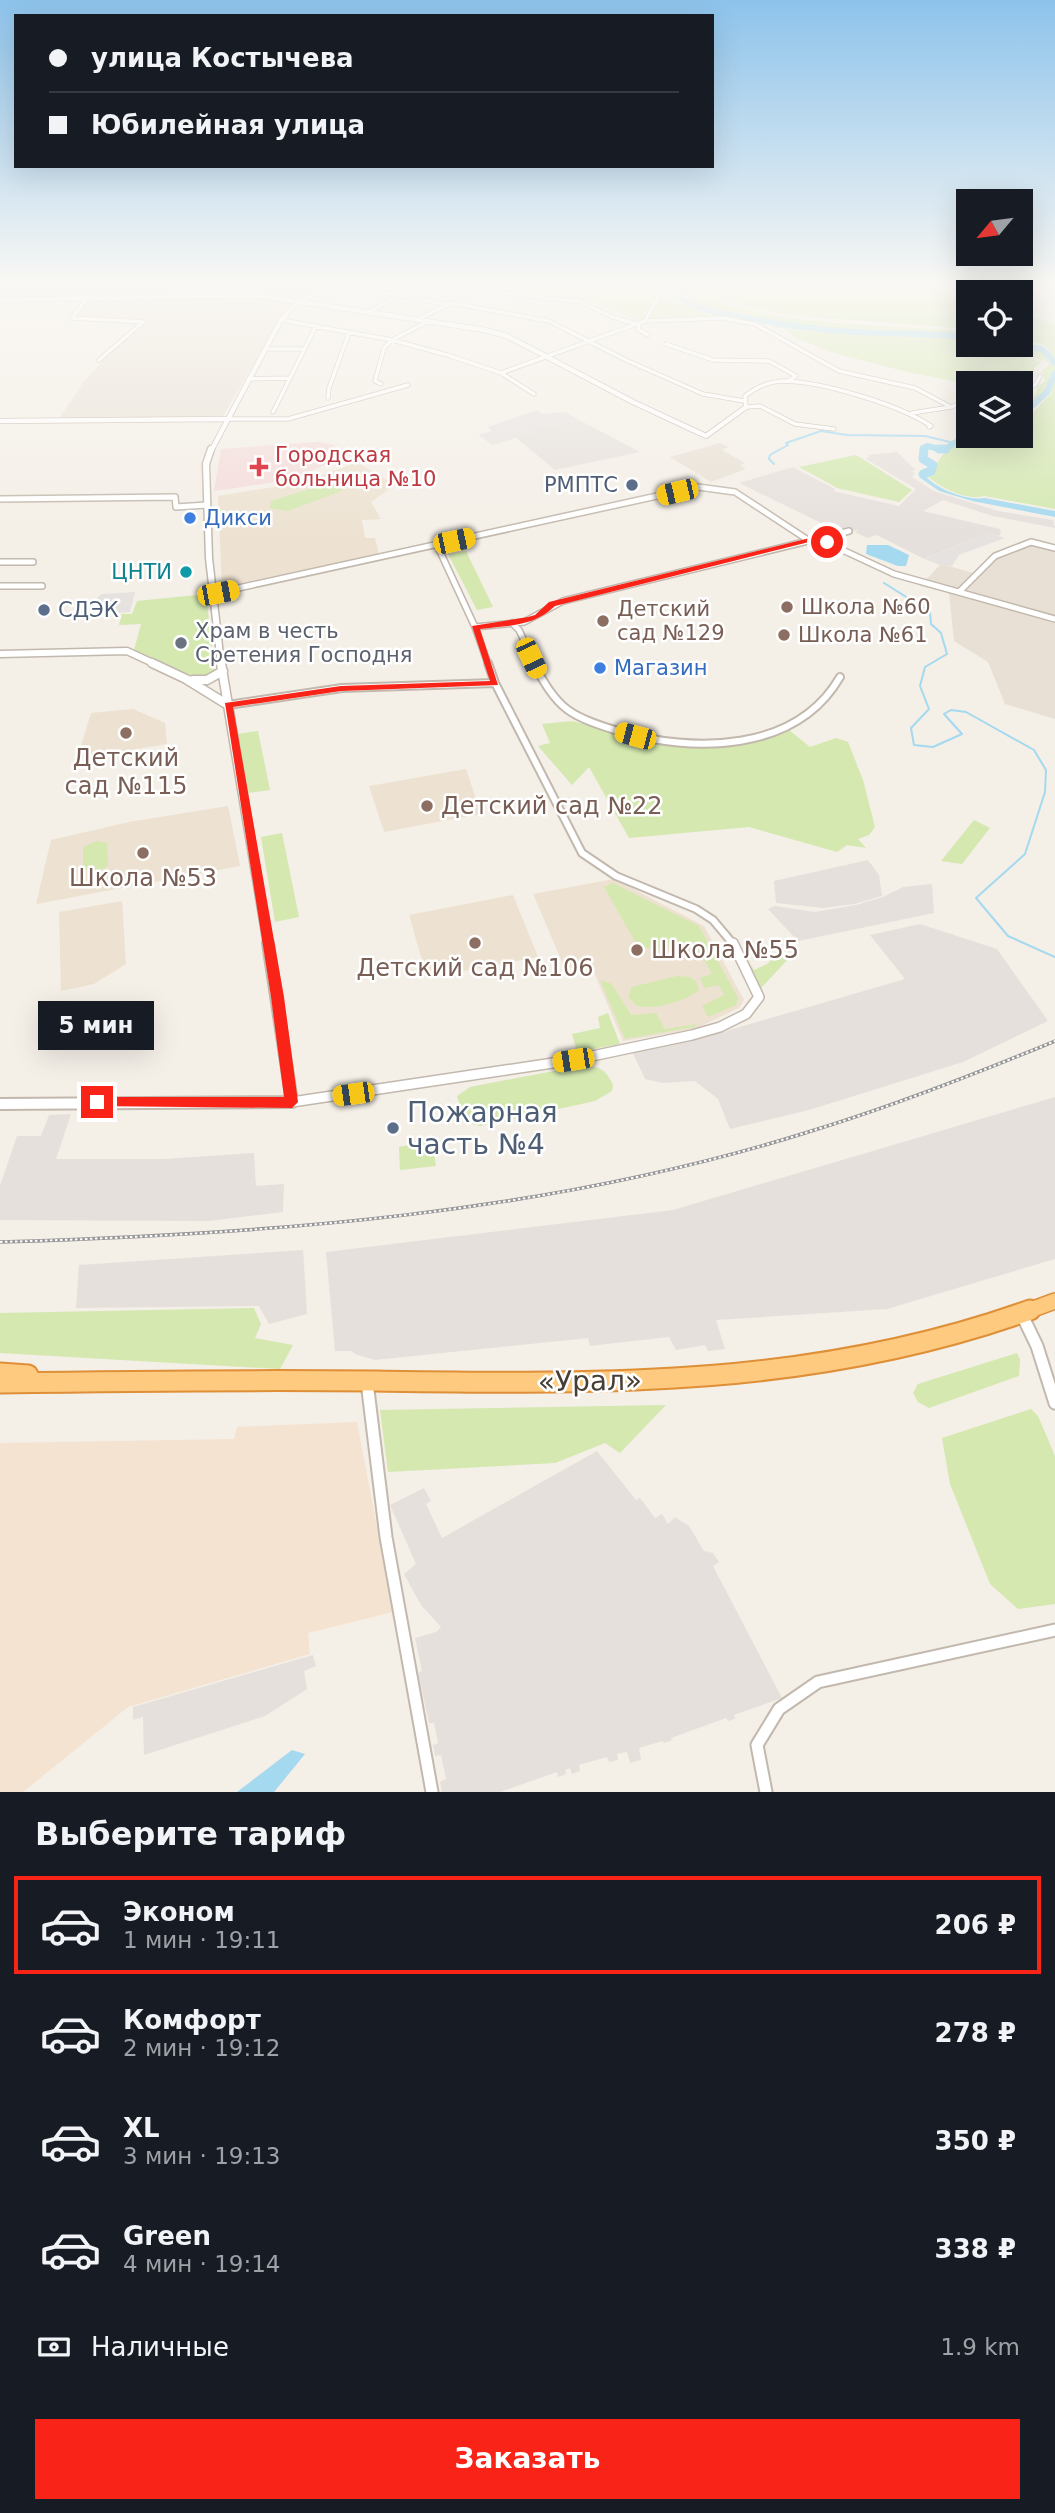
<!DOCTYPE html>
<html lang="ru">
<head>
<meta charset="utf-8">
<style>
  :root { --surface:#171b24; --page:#242831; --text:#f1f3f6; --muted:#9ea1a6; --line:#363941; --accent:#fa2318 }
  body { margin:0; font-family:"DejaVu Sans",sans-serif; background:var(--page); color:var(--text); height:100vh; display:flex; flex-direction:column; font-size:26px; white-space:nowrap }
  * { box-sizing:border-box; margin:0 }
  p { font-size:23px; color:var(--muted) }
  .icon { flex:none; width:38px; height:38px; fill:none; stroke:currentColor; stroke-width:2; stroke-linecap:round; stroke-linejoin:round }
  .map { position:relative; height:1792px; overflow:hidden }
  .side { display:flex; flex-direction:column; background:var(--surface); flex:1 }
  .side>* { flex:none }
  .top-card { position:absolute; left:14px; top:14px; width:700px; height:154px; border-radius:0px; box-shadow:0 7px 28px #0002; display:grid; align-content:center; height:154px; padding:0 35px; background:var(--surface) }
  .needle { width:46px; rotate:241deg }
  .tools { position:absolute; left:956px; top:189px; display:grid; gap:14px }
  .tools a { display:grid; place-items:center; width:77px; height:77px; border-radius:0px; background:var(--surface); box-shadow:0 7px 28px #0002; font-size:35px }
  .end { position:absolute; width:32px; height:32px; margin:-16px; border:9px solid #fa2318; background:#fff; box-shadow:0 0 0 4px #fff }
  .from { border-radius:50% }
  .bubble { position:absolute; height:49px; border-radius:0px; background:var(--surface); box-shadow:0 7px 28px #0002; font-size:23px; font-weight:800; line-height:49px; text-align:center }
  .car { position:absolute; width:21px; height:42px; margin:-21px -10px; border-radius:9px; box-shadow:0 0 5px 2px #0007; background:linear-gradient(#f5c518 24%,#345 0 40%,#f5c518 0 76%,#345 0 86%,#f5c518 0) }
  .top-card b { display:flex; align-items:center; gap:24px; height:66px; font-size:26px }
  .top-card b+b { border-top:2px solid var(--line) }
  .top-card i { width:18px; height:18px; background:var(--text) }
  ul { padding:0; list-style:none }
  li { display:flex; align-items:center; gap:21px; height:98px; margin:0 14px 10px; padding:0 21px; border:4px solid transparent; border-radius:0px }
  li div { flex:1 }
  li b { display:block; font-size:26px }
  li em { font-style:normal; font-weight:800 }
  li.selected { border-color:var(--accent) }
  li>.icon { width:63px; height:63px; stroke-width:1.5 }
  h2 { padding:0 35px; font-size:32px; line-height:84px }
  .pay { display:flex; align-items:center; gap:18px; height:77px; padding:0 35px; font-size:26px }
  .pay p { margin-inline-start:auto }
  .button { display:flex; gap:14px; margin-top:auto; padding:14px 35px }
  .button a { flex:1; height:80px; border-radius:0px; background:var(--accent); color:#fff; font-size:28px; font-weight:800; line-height:80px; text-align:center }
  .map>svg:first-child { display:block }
  .residential { fill:#e8e0d5 }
  .commercial { fill:#f5e3d2 }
  .industrial { fill:#e6e0dc }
  .education { fill:#ede2d1 }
  .medical { fill:#f4dcdb }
  .green { fill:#d4e8b0 }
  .parking { fill:#e5e2df }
  .water { fill:#a4d9f0 }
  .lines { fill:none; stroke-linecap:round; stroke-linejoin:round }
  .stream { stroke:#a4d9f0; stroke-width:2 }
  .river-far1 { stroke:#a4d9f0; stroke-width:6 }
  .river { stroke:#a4d9f0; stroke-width:9 }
  .minor-far4-casing { stroke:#c2b8ad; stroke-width:5 }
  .minor-far3-casing { stroke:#c2b8ad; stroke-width:8 }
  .minor-far2-casing { stroke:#c2b8ad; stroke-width:10 }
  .minor-far1-casing { stroke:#c2b8ad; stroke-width:12 }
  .minor-casing { stroke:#c2b8ad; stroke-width:15 }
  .tertiary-far3-casing { stroke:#c2b8ad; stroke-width:6 }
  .tertiary-far2-casing { stroke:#c2b8ad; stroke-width:9 }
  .tertiary-far1-casing { stroke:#c2b8ad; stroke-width:11 }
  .tertiary-casing { stroke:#c2b8ad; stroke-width:14 }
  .trunk-far1-casing { stroke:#de8f37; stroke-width:18 }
  .trunk-casing { stroke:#de8f37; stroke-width:23 }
  .minor-far4 { stroke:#fff; stroke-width:3.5 }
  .minor-far3 { stroke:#fff; stroke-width:5 }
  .minor-far2 { stroke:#fff; stroke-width:6 }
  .minor-far1 { stroke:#fff; stroke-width:9 }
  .minor { stroke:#fff; stroke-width:11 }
  .tertiary-far3 { stroke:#fff; stroke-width:4.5 }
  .tertiary-far2 { stroke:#fff; stroke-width:6 }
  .tertiary-far1 { stroke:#fff; stroke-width:8 }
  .tertiary { stroke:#fff; stroke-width:10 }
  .trunk-far1 { stroke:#feca7f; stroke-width:15 }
  .trunk { stroke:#feca7f; stroke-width:19 }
  .rail-casing { stroke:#969696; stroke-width:3.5 }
  .rail { stroke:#fff; stroke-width:2; stroke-dasharray:2.5; stroke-linecap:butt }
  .route { fill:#fa2318 }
  .health-dot { fill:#e0444e; stroke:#fff; stroke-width:2.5 }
  .service-dot { fill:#5c6f8a; stroke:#fff; stroke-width:2.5 }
  .shop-dot { fill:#3f7fe0; stroke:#fff; stroke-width:2.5 }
  .culture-dot { fill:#0f9aa8; stroke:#fff; stroke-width:2.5 }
  .education-dot { fill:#8d6e63; stroke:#fff; stroke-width:2.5 }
  .worship-dot { fill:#6b7280; stroke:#fff; stroke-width:2.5 }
  .labels { text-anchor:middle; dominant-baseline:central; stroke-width:5; stroke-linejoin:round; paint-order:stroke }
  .far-health-label { font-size:21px; fill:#be3a42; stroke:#fff; text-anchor:start }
  .far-service-label { font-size:21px; fill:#4e5e75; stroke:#fff; text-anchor:end }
  .far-shop-label { font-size:21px; fill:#366cbe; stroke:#fff; text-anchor:start }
  .far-culture-label { font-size:21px; fill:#0d838f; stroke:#fff; text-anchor:end }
  .far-education-label { font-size:21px; fill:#785e54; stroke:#fff; text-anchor:start }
  .far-worship-label { font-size:21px; fill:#5b616d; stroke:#fff; text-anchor:start }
  .education-label { font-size:24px; fill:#785e54; stroke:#fff }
  .near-service-label { font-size:28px; fill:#4e5e75; stroke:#fff; text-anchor:start }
  .near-street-label { font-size:28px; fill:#473f36; stroke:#fff }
</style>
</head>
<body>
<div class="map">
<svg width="1055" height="1792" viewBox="0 0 1055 1792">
  <rect width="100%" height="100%" fill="#f4efe7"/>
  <path class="residential" d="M0,287H341L300,300L268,295L0,299Z
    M246,295L294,303L282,315L223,416L58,420L82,384L107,356L146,322L142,319L76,317L88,298Z
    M720,443L728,447L722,450L745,463L740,465L746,469L711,482L670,457Z
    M1031,543L1055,550V719L1005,704L988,662L954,641L949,593L920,586L941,564L981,575L995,559Z"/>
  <path class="commercial" d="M357,1422L393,1612L308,1633L310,1654L128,1707L23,1792H0V1443L234,1439L237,1427Z"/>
  <path class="industrial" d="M579,420L640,452L555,470L515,437L530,434V430Z
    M897,452L916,470H912L915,474L912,477L934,491L998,511L1053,520L1055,528L993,516L943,500L923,511L1000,529L1001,533L999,536L987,533L924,559L877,535L867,538L855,532L860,529L844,534L739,483L793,467L835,489L833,491L899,506L916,489L866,459L870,455Z
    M868,860L879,875L882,896L854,904L823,908L776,903L774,881Z
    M932,884L934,913L798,941L768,909L775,906L815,912L856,905L883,897L903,887Z
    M920,924L997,949L1048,1021L963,1062L809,1110L730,1129L718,1099L695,1081L663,1083L645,1079L632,1051L695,1040L905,979L870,935Z
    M1055,1097V1259L887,1309L716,1320L725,1349L708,1351L705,1345L676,1350L669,1337L590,1346L588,1338L375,1360L355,1354L352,1351H335L326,1252L673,1210Z
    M71,1114L56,1159H164L254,1153L256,1186L284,1184L283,1212L209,1221L0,1220V1186L17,1136H41L49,1115Z
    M303,1250L307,1314L269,1324L259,1306L76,1308L79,1265Z
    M597,1451L636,1500L640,1498L655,1518L662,1514L668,1524L675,1517L689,1526L704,1551L713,1553L719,1562L713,1566L782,1698L734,1715L735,1719L728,1721L726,1718L671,1738L672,1740L664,1743L663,1741L639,1748L641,1760L630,1763L627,1752L617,1754L618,1760L609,1762L607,1757L579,1765L580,1771L572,1774L570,1768L565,1770L566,1774L558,1777L557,1772L500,1792H442L440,1782L446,1779L441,1755L435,1756L433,1745L438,1743L434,1723H429L418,1673L422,1671L415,1638L436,1632L441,1627L421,1605L404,1574L416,1564L390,1505L424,1488L431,1501L426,1504L442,1538Z
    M313,1655L316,1666L304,1671L307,1689L265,1716L144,1755L143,1717L133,1720V1707Z"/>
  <path class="education" d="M357,462L395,485L371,502L381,519L362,520L365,538H375L379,554L222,587L218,496L304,482Z
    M133,709L165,723L167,744L77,759L91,713Z
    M466,769L481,814L384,832L369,786Z
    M228,806L240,866L36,904L51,840L129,822Z
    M614,879L704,926L744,1000L739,1008L695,1029L623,1041L591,965L565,969L533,894Z
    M513,895L538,957L427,978L409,915Z
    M122,901L126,964L94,984L61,991L59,912Z"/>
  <path class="medical" d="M318,442L331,444L340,449L345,456L291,480L214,491L221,449Z"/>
  <path class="green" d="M500,287H640L714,317L637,320L583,299L493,289Z
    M691,287H989L994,292H968V329L786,315L719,298L711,293C745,327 915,325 968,332V340L958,339L968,341V345C995,345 1016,354 1042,362L1034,368L1033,379L1020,388V383L968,384L907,372L838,354L797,339L786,330L897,335L778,328L774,327L775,325C744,318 708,319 681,299L679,292Z
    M1020,312L1055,324V509L984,496C965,501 940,487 927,476L934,472C944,434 989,436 1020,436V419L1035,410L1053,391L1038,398L1020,415V396L1031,398L1036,395L1037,387L1045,381L1042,371L1048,366L1049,362L995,345H1020V341L1051,351L1044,345L1020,339Z
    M856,455L912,490L899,502L837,488L799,467Z
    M325,484L338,485L342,491L288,511L270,508L271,501Z
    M466,551L493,607L477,610L448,554Z
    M206,594L215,675L197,678L134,650L141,624L119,625L122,614H132L137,601Z
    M572,721C600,728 628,738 656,743C701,751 746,744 789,730L810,747L836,738L848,742L863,780L875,827L869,835L858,839L866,848L847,845L837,852L749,827L629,838L589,767L572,785L538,746L550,743L542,724Z
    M258,731L270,790L248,793L237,734Z
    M974,820L990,828L962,864L941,861Z
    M282,833L299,917L275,922L261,837Z
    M97,841L107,843L108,866C99,871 91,873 83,868V847Z
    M613,883L699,926L738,998L736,1005L708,1017L702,1006L724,995L719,985L704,988L700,978L712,974L694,942L656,950L637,945L604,887Z
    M729,930L754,970L767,964L781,951L790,957L762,987L756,988Z
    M677,976L689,977L696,981L699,990C688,1000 651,1012 636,1005C635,1004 629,997 628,997L632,987Z
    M600,980L612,984L631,1015L656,1013L665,1029L697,1024L694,1027L625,1039Z
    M608,1013L620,1044L577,1052L572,1034L600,1028L598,1017Z
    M580,1066C599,1066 605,1068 613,1085L612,1091L595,1101L480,1126L465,1122L457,1096L470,1087Z
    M432,1140L436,1166L400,1170L399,1147Z
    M254,1308L261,1324L255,1338L293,1345L280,1369L0,1353V1313Z
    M1017,1353L1020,1359L1019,1376L929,1408L918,1402L913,1393L918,1384Z
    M666,1405L620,1453L605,1443L555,1463L388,1472L380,1410Z
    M1031,1409L1038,1416L1055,1456V1604L1018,1609L990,1584L950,1484L942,1438Z"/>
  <path class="parking" d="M537,410L543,414L565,412L579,420L531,430V433L493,445L478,435L492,431L488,427Z
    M987,533L1005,538L959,555L952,566L940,565L925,559Z
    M135,592L130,612L113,613L114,610H109L111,604L89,605L102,594Z"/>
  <path class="water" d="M924,474C934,488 966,501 985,498L1055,511V517L972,501L939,491L919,477Z
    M867,545H888L909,555L906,566H898L866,554Z
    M292,1750L305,1754L274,1792H237Z"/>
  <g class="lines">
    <path class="stream" d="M774,464L769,459L770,455L788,445L786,443L821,431L847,435L925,436L954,443
      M884,583L930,612L931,624L941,633L947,654L925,667L920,686L929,709L911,728L914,745L933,747L962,734L944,714L951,710L966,712L1034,750L1046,770L1045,792L1025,854L976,898L1008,936L1055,957"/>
    <path class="river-far1" d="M691,287L679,292L681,299C701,311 725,314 748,318C783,325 819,330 855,332C893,334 930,333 968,337
      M1016,345L1042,349L1055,363
      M1020,417L1047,392L1055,373
      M923,451L927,446L944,450L968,434"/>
    <path class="river" d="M939,449H946
      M923,474L931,471L933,465L923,459L924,449"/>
    <defs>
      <path id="minor-far4" d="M487,291L581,302L613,317L639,325L638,329L648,335
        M380,292L396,294L402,290
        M396,294L410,298
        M300,300L342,287
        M422,300L445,304
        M369,312L399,295
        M72,318L143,322
        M72,318L87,298
        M418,319L452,303L549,321L628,361L703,394L744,401
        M281,320L392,340L447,355L501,373L534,394
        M645,321L664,287
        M666,344L713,360L769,361L796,376L788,381
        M266,349H304
        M99,360L143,322
        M501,373L645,321L722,318L755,324L839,371L915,388L951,407L912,413
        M248,379L289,378
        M381,384L375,381L384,348L392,340L429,321
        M1020,395L1036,384L1040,376
        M328,398L329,388L349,333
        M951,407L960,404L968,396
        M273,412L316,326
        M226,419H288L408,385
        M834,429L795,424L760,406L746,407L745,396C756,387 771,381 785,381C823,382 900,405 931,426L929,427"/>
      <path id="minor-far3" d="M0,499L175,497L176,507L207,505
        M819,539L894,574L1055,619
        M437,545L475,627L488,664
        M0,562H33
        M0,586H42
        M959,592L995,556L1031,542L1055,548
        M211,594L698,487L735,492L808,540
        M512,623L519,630L535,664
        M475,627L524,622L563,601L849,531"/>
      <path id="minor-far2" d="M488,663L495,683L582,853L616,876L696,909L713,920L734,945
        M534,663C541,679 554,700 568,710C582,720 602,726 618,731C693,753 796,753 840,677
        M228,705L342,688L495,683"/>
      <path id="minor-far1" d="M292,1102L573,1060L692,1035L720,1027L746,1014L759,997L733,943"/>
      <path id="minor" d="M1022,1315L1037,1346L1055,1403
        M367,1382L386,1537L432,1792
        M766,1792L757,1745L779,1709L818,1682L1055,1630"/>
      <path id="tertiary-far3" d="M0,300L255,295L485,330L507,336L633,402L706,436L746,407
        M0,421L226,419
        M211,451L281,320L300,300"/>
      <path id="tertiary-far2" d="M211,449L206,464L209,558L221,664
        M0,654L127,651L155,664"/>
      <path id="tertiary-far1" d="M152,663L186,679L228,705
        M221,663L268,945
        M193,680H207L223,671"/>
      <path id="tertiary" d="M0,1104L292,1102L268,943"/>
      <path id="trunk-far1" d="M1025,1312L1055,1301"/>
      <path id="trunk" d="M0,1373L28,1375
        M0,1383C125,1381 251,1380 376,1381C602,1384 813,1388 1030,1310"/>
    </defs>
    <use href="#minor-far4" class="minor-far4-casing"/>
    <use href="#minor-far3" class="minor-far3-casing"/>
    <use href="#minor-far2" class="minor-far2-casing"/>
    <use href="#minor-far1" class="minor-far1-casing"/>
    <use href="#minor" class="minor-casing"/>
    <use href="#tertiary-far3" class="tertiary-far3-casing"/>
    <use href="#tertiary-far2" class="tertiary-far2-casing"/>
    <use href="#tertiary-far1" class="tertiary-far1-casing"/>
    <use href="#tertiary" class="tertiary-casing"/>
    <use href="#trunk-far1" class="trunk-far1-casing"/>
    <use href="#trunk" class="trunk-casing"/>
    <use href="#minor-far4" class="minor-far4"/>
    <use href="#minor-far3" class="minor-far3"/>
    <use href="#minor-far2" class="minor-far2"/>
    <use href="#minor-far1" class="minor-far1"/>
    <use href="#minor" class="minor"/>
    <use href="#tertiary-far3" class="tertiary-far3"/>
    <use href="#tertiary-far2" class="tertiary-far2"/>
    <use href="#tertiary-far1" class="tertiary-far1"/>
    <use href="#tertiary" class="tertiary"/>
    <use href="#trunk-far1" class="trunk-far1"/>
    <use href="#trunk" class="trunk"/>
    <defs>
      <path id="rail" d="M0,1242C270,1234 546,1214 805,1133C891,1107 973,1075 1055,1041"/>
    </defs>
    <use href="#rail" class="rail-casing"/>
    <use href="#rail" class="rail"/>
  </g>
  <linearGradient id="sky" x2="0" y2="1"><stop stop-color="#8dc3eb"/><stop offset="0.53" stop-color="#faf8f4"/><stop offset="1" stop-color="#faf8f4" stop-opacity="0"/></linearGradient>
  <rect width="1055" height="538" fill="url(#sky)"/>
  <path class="route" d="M818,536L831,542L827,545L817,541L809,542L555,606C533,627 510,625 480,629L498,685L341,691L233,707L284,997L298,1102L292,1108L92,1106V1099L97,1097H284L271,997L225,703L341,686L490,681L472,626L528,617L535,615L549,602Z"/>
  <path class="health-dot" d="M255.5 456.5h7v7h7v7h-7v7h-7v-7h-7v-7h7z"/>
  <g class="service-dot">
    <circle cx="632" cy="485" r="7"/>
    <circle cx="44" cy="610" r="7"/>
    <circle cx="393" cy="1128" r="7"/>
  </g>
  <g class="shop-dot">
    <circle cx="190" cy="518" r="7"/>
    <circle cx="600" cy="668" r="7"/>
  </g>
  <circle class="culture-dot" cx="186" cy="572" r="7"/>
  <g class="education-dot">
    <circle cx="787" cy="607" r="7"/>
    <circle cx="603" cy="621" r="7"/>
    <circle cx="784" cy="635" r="7"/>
    <circle cx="126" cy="733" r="7"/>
    <circle cx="427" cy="806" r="7"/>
    <circle cx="143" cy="853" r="7"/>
    <circle cx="475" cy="943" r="7"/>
    <circle cx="637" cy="950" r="7"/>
  </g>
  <circle class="worship-dot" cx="181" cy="643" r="7"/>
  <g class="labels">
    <g class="far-health-label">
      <text x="275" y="455">Городская<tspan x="275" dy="24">больница №10</tspan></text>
    </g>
    <g class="far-service-label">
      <text x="618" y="485">РМПТС</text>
      <text x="58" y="610" text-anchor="start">СДЭК</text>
    </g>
    <g class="far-shop-label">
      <text x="204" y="518">Дикси</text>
      <text x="614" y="668">Магазин</text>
    </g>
    <g class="far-culture-label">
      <text x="172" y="572">ЦНТИ</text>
    </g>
    <g class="far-education-label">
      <text x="801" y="607">Школа №60</text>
      <text x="617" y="609">Детский<tspan x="617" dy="24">сад №129</tspan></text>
      <text x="798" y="635">Школа №61</text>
    </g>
    <g class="far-worship-label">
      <text x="195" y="631">Храм в честь<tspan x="195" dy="24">Сретения Господня</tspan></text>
    </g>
    <g class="education-label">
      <text x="126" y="758">Детский<tspan x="126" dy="28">сад №115</tspan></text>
      <text x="441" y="806" text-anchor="start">Детский сад №22</text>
      <text x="143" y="878">Школа №53</text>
      <text x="651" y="950" text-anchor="start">Школа №55</text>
      <text x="475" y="968">Детский сад №106</text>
    </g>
    <g class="near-service-label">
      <text x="407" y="1112">Пожарная<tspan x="407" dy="32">часть №4</tspan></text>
    </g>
    <g class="near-street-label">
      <text transform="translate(590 1381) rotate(-1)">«Урал»</text>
    </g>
  </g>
</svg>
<div class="tools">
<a><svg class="needle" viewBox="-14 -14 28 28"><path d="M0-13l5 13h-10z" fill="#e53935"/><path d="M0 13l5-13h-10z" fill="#9ea1a6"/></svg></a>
<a><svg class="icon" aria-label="locate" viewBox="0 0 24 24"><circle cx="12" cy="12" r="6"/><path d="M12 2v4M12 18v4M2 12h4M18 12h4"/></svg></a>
<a><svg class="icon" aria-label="layers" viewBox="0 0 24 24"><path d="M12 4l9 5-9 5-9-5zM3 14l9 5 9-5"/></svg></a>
</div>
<i class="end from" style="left:827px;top:542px"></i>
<i class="end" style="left:97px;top:1102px"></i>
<div class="bubble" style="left:38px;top:1001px;width:116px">5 мин</div>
<i class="car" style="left:677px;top:492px;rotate:257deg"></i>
<i class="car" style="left:454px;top:541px;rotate:78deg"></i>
<i class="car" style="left:218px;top:593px;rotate:79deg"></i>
<i class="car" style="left:531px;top:658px;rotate:155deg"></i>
<i class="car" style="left:635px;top:736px;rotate:285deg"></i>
<i class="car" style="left:573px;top:1060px;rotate:261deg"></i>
<i class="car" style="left:353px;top:1094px;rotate:262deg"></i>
<div class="top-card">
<b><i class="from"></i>улица Костычева</b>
<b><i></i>Юбилейная улица</b>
</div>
</div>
<section class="side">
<h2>Выберите тариф</h2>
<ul>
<li class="selected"><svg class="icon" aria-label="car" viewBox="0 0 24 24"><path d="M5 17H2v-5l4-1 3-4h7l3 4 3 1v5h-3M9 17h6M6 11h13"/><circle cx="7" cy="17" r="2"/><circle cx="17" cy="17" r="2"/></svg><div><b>Эконом</b><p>1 мин · 19:11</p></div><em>206 ₽</em></li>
<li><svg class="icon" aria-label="car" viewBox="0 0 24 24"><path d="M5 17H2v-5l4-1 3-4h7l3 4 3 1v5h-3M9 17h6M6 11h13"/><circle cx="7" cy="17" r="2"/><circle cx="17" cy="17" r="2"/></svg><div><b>Комфорт</b><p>2 мин · 19:12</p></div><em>278 ₽</em></li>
<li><svg class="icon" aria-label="car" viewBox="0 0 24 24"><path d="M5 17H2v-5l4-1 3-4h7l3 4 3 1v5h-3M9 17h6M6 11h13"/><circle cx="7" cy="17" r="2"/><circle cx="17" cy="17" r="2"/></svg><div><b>XL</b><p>3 мин · 19:13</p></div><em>350 ₽</em></li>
<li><svg class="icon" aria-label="car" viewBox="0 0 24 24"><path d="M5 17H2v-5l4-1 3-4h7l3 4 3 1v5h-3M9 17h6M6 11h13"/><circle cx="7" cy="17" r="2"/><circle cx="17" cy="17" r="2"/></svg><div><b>Green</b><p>4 мин · 19:14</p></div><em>338 ₽</em></li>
</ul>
<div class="pay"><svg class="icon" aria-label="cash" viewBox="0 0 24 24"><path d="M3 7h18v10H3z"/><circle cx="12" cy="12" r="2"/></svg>Наличные<p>1.9 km</p></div>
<div class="button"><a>Заказать</a></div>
</section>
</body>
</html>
